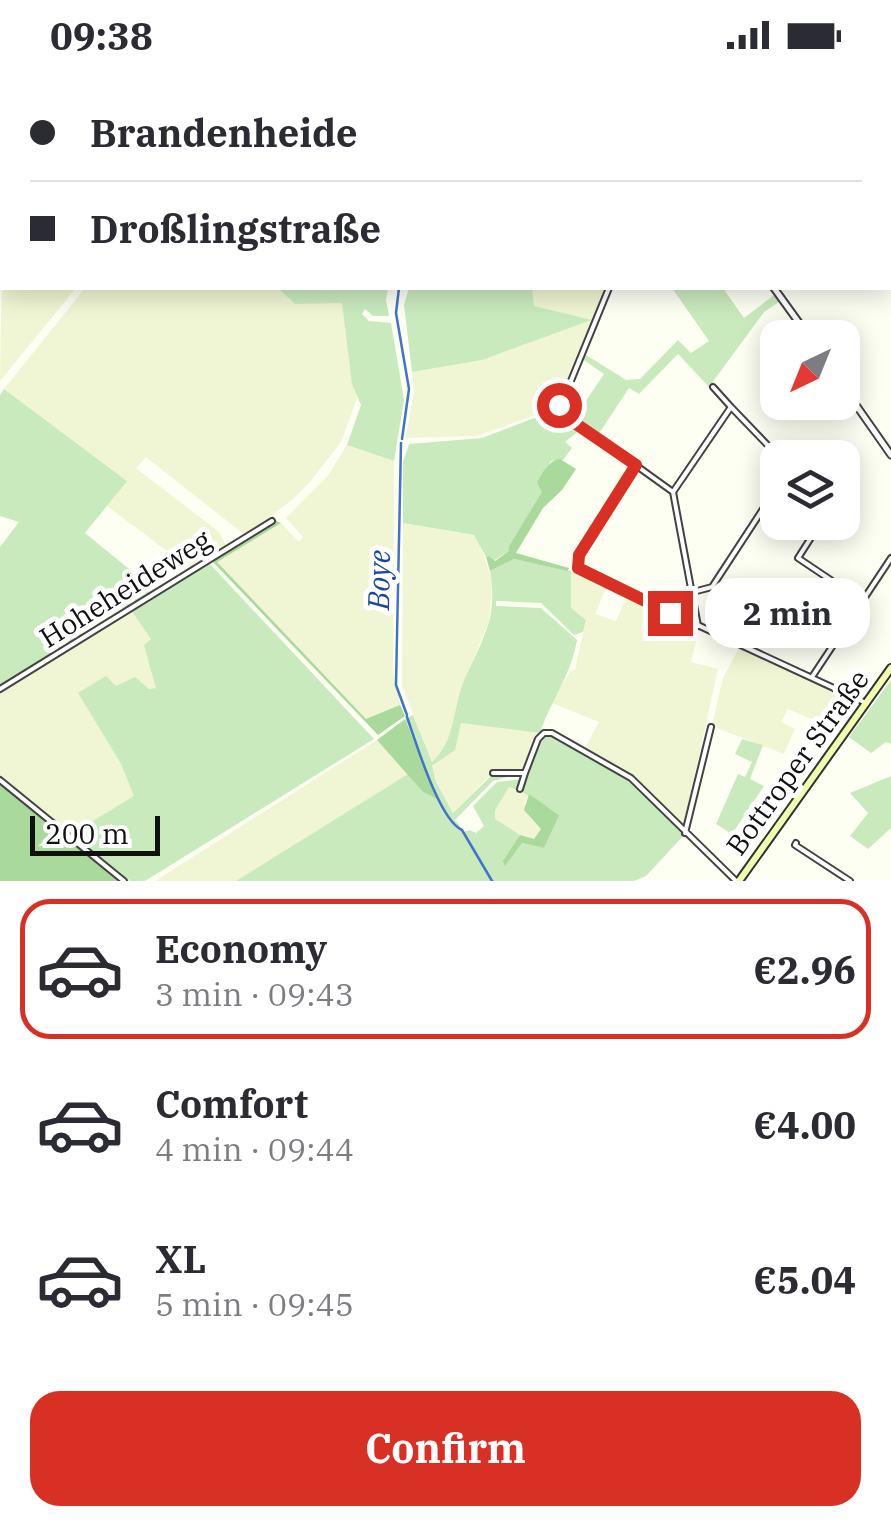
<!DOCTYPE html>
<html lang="en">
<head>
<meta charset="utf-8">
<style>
  :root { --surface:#fff; --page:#f2f2f3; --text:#2b2b33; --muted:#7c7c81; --line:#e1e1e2; --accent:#d93025 }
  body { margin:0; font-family:"IBM Plex Serif",serif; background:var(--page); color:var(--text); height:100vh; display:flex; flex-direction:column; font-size:38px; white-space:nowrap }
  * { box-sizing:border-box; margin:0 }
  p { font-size:32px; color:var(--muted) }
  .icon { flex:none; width:55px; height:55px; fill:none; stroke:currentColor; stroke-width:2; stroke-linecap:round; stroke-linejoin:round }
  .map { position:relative; height:811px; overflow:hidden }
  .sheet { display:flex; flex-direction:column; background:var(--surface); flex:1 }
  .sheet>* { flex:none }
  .banner { position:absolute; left:0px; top:0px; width:892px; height:220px; box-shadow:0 5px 25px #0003; display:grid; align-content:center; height:220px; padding:0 30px; background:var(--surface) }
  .needle { width:65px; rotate:223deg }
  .fabs { position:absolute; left:760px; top:250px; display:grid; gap:20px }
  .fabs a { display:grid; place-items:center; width:100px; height:100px; border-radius:20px; background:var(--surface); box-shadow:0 5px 25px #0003; font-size:50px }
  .scale { position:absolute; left:30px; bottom:25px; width:130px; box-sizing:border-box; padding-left:10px; border:5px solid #101010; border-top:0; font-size:28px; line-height:35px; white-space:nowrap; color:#101010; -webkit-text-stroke:8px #fff; paint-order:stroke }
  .end { position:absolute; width:45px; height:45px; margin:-22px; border:12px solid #d93025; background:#fff; box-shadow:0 0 0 5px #fff }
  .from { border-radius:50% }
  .bubble { position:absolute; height:70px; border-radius:30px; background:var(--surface); box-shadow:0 5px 25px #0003; font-size:32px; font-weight:800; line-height:70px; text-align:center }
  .banner b { display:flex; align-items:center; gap:35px; height:95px; font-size:38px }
  .banner b+b { border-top:2px solid var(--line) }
  .banner i { width:25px; height:25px; background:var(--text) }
  ul { padding:18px 0 0; list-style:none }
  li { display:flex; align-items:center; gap:30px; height:140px; margin:0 20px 15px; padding:0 10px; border:5px solid transparent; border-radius:30px }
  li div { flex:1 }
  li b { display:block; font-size:38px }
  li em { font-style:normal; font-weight:800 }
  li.selected { border-color:var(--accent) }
  li>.icon { width:90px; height:90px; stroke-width:1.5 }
  .primary-button { display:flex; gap:20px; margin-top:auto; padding:20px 30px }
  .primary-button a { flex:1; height:115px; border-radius:30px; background:var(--accent); color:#fff; font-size:40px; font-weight:800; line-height:115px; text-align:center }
  .status { display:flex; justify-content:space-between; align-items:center; height:70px; padding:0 50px; background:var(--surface); direction:ltr }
  .status svg { height:28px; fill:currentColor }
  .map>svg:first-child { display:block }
  .farmland { fill:#f0f5d3 }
  .green { fill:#c9eabd }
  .forest { fill:#a9da9c }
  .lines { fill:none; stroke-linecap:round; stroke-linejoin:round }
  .stream { stroke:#4173cb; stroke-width:2.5 }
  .minor-casing { stroke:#434343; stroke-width:8 }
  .tertiary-casing { stroke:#434343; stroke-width:9 }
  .secondary-casing { stroke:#323232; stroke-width:10 }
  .motorway-casing { stroke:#212121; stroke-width:12 }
  .minor { stroke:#fff; stroke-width:4 }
  .tertiary { stroke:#fff; stroke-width:5 }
  .secondary { stroke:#f3fdb0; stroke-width:6 }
  .motorway { stroke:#f1c55f; stroke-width:9 }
  .route { stroke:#d93025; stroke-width:12 }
  .labels { text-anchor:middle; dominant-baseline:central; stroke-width:10; stroke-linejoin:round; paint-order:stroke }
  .street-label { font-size:28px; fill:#101010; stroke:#fff }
  .water-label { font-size:30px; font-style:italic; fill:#1a46a1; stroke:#fff }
</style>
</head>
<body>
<div class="status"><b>09:38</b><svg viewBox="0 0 49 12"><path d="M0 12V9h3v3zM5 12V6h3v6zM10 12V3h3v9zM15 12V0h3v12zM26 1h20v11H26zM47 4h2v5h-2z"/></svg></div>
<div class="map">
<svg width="891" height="811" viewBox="0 0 891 811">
  <rect width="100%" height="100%" fill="#fefff3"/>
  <path class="farmland" d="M2,190V218H76L0,311Z
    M85,218H278L296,234L342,232L357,328L341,372L310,412L292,430L245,465L146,387L136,398L219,462L227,477L191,499L107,436L126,410L4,319Z
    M532,218H606L554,338L477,366L406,368L414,320L412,302L482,290L590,251L533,236Z
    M347,375L394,391L393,599L400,635L367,650L217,492L281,453L299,472L303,467L286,448L327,407Z
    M403,453L477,466L492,510L489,551L462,617L452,659L440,685L432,692L402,616Z
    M571,501L607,516L595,544L616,551L627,527L699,560L691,592L718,599L683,757L625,702L585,678L599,652L552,633L571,600H575L586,550L571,538Z
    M100,527L112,529L126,544L131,540L151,568L145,575L157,618L150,619L142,614L78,623L121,694L135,727L70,765L0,708V622L53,589L82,565L69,547Z
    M739,578L856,630L858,633L841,662L788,639L781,652L795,659L784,684L712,656L723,608Z
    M460,653L540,663L523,701H494L453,743L436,712L432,697L451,681Z
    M377,670L408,704L236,811H155Z
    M509,716L529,724L524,733L528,744L542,758L534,769L528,770L494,749L495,740Z"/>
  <path class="green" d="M278,218H388L386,230L389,246H373L365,239L362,244L369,251L391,253L404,330L394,391L347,375L361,335L352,314L342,233L295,234Z
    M409,218H532L534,236L592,250L482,290L412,302L404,235Z
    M672,218H723L744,248L774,225L779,232L764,242L709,317L678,284L639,324L629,318L598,365L573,350L604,304L581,288L583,283L626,310L640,309L678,270L691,283L709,271Z
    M4,319L127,411L85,463L156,521L124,540L112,529L99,527L70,546L83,566L0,618V477L19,452L0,446V325Z
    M550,342L580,360L565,372L572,378L563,390L551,391L537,413L543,422L509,476V481L493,491L489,486L486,487L474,465L403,453V392L409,374L482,368Z
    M514,489L571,501V538L586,550L583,562L574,565L541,533L496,531V536L541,538L577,570C570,608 552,628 540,663L461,653L455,680L432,696L436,712L453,743L494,703L518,704L493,711L455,750L464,762L470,760L476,763L484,756L473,736L497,712L522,709L518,720L509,717L495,740V749L520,765L505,795L522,773L544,778L558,744L521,721L539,672L548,664L618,700L684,765L646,806L634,811H236L408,704L423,722L435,728L405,649L413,645L432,692C455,671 453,640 463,613C472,592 484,571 490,548C493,532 493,517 490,501Z
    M209,493L374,669L145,811H131L123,806L70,765L134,726L121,694L78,623L106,606L116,616L135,607L149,619L156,618L144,575L151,569L131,540Z
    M891,610V674L886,672L871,683L849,667Z
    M742,669L763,675L750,709L764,716L732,764L716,754L738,704L745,707L752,692L735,684Z
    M891,706V758L868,779L850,766L868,743L850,723Z"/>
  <path class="forest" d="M560,389L576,399L562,420L543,438L516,483L569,498L568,501L514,489L490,501L486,487L489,486L495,491L509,481V476L542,422L537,413C542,403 549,390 560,389Z
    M274,450L281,453L217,492L366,649L400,635L405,646L378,665L212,491Z
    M405,649L437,729L423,722L377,670Z
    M0,712L122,811H0Z
    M529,724L559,745L544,778L522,773L505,796L503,791L520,765L534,769L541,759L524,740Z"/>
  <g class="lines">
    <path class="stream" d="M322,0V2
      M200,2L204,0
      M313,2L314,0
      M0,113L2,112
      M0,145L2,144
      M0,191L2,189
      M399,218L396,243L409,319L402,369
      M401,373L396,615L407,645
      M407,647C416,672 439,750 462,760L492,811"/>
    <defs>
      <path id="minor" d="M468,0V2
        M890,100L891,101
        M609,218L559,340L673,422L698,556
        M713,317L731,337
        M635,395L579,485L577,493L579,500L866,633
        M673,422L731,337L780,388
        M821,452L798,488L862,531
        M693,522L712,517L778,416
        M812,607L891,488
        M0,619L272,451
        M493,703H525L538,669L544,663H552L631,708L736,811
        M0,710L124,811
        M520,719L525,703
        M685,763L711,657
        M796,773L795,775L850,811"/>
      <path id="tertiary" d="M620,0L622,2
        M774,218L810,268
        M842,315L891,385"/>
      <path id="secondary" d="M739,811L891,598"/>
      <path id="motorway" d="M222,2L226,0
        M239,2L243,0
        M0,123L2,122
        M0,133L2,132"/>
    </defs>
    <use href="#minor" class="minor-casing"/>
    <use href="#tertiary" class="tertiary-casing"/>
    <use href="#secondary" class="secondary-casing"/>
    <use href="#motorway" class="motorway-casing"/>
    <use href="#minor" class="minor"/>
    <use href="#tertiary" class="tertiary"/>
    <use href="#secondary" class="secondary"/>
    <use href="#motorway" class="motorway"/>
  </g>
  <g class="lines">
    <path class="route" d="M559,335L566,347L636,395L579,485L578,498L670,543"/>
  </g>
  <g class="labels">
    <g class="street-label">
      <text transform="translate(125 518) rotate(-32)">Hoheheideweg</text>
      <text transform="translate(797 692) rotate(-54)">Bottroper Straße</text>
    </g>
    <g class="water-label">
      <text transform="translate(378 510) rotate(-89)">Boye</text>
    </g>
  </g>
</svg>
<div class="fabs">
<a><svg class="needle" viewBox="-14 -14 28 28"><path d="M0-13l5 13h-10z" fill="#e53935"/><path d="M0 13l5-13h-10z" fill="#7c7c81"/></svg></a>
<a><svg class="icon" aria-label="layers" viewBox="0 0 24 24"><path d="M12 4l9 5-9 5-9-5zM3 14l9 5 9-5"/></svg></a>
</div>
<div class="scale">200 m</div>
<i class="end from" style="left:559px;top:335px"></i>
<i class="end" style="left:670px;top:543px"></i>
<div class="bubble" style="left:705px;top:508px;width:165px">2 min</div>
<div class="banner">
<b><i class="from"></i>Brandenheide</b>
<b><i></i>Droßlingstraße</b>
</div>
</div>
<section class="sheet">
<ul>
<li class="selected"><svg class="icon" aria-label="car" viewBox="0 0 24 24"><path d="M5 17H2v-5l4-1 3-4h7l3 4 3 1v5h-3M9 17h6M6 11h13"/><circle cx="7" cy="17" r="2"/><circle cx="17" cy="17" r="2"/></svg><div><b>Economy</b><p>3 min · 09:43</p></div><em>€2.96</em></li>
<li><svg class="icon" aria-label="car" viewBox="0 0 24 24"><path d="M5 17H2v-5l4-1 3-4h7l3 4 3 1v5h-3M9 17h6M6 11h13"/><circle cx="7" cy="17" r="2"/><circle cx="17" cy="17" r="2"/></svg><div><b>Comfort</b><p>4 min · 09:44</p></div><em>€4.00</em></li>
<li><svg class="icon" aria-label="car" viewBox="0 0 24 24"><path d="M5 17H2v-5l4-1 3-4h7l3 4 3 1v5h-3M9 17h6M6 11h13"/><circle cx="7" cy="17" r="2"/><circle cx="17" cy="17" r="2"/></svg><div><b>XL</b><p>5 min · 09:45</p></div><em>€5.04</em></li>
</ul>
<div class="primary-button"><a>Confirm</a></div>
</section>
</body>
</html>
